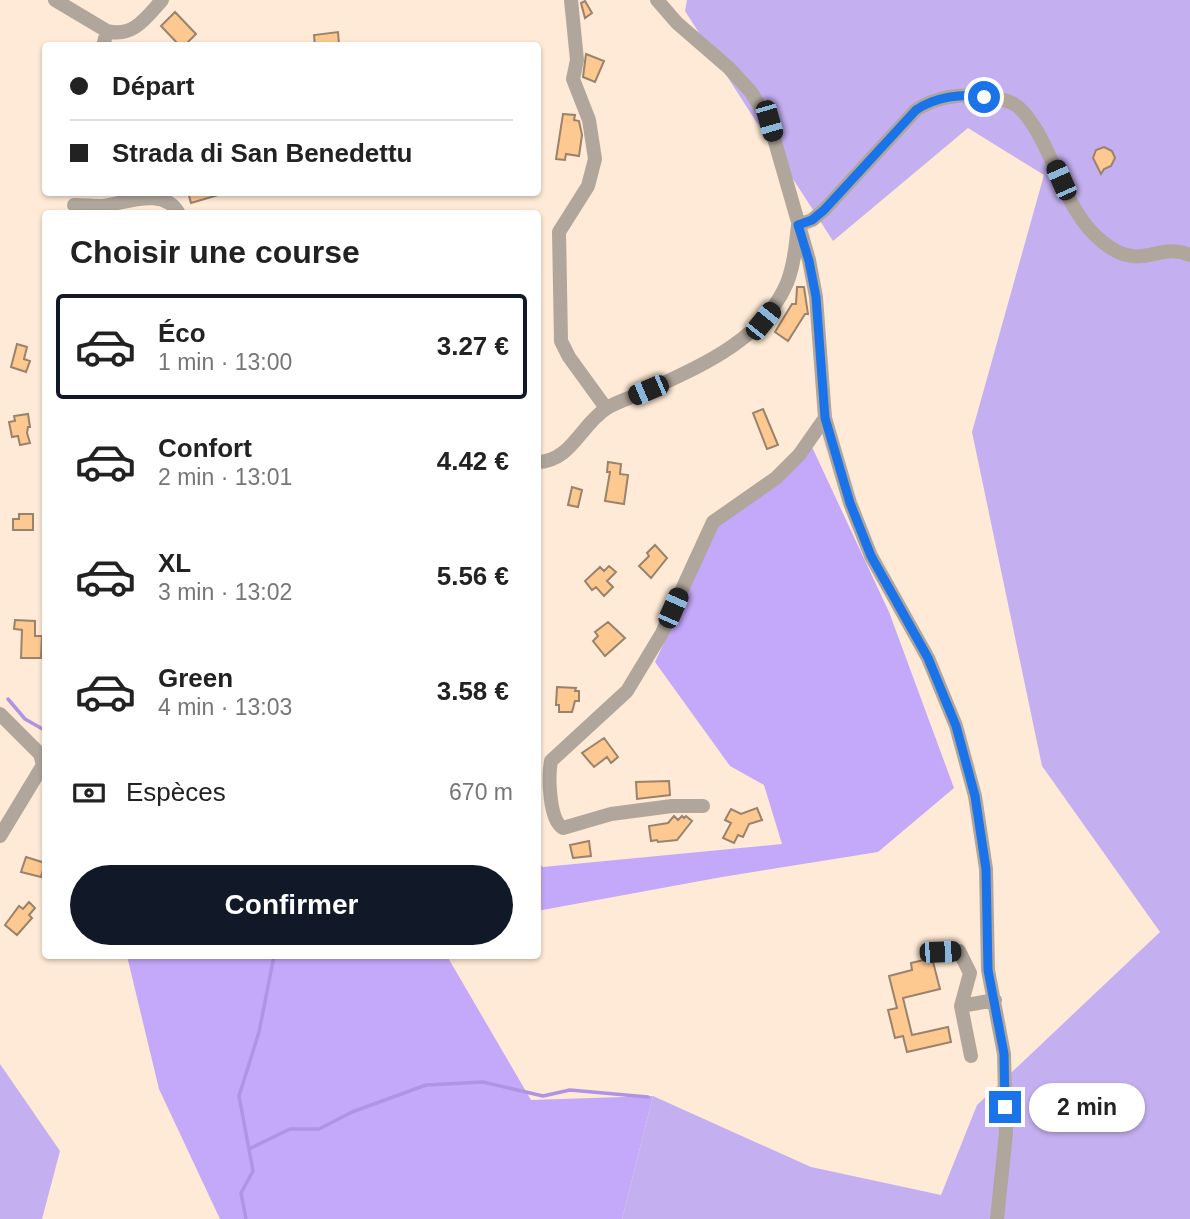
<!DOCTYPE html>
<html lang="fr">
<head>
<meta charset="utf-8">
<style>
  :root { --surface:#fff; --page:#f6f6f6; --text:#222; --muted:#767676; --line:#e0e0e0; --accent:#111827 }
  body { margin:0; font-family:Helvetica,sans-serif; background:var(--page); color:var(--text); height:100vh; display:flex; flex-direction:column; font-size:26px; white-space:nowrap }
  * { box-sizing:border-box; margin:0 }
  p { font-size:23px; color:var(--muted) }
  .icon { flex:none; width:38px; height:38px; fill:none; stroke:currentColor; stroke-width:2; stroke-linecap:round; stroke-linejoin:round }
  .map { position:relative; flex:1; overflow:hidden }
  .sheet { position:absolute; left:42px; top:210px; width:499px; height:749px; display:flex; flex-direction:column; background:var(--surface); border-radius:7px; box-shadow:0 2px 5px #0004 }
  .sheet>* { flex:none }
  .top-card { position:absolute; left:42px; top:42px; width:499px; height:154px; border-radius:7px; box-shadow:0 2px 5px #0004; display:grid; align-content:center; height:154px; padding:0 28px; background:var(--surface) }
  .end { position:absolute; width:32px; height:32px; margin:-16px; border:9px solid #1a73e8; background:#fff; box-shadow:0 0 0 4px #fff }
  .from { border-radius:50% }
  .bubble { position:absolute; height:49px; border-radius:24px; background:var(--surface); box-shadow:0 2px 5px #0004; font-size:23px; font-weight:800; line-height:49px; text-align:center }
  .car { position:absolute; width:21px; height:42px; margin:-21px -10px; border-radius:9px; box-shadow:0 0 5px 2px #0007; background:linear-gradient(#222 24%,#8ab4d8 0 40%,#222 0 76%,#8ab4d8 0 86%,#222 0) }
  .top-card b { display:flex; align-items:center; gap:24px; height:66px; font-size:26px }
  .top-card b+b { border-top:2px solid var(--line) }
  .top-card i { width:18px; height:18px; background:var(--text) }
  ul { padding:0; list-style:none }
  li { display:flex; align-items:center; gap:21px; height:105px; margin:0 14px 10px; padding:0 14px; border:4px solid transparent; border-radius:7px }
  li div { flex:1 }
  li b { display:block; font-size:26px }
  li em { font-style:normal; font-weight:800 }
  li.selected { border-color:var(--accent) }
  li>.icon { width:63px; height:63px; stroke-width:1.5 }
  h2 { padding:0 28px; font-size:32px; line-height:84px }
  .pay { display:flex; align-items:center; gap:18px; height:77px; padding:0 28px; font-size:26px }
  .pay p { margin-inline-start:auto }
  .button { display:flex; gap:14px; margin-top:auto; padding:14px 28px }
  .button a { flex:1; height:80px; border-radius:42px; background:var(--accent); color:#fff; font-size:28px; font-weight:800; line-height:80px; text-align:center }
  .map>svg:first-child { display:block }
  .green { fill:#c4aff0 }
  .forest { fill:#c4a8f9 }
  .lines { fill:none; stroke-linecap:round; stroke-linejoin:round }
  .stream { stroke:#b094e4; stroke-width:3.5 }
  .building { fill:#fec891; stroke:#9a836c; stroke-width:2 }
  .minor { stroke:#b0a69b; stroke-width:14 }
  .route { stroke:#1a73e8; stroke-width:9 }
</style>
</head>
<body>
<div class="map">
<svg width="1190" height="1219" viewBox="0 0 1190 1219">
  <rect width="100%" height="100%" fill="#feead6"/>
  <path class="green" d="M687,0H1190V1219H622L653,1096L811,1167L941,1195L977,1105L1160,932L1042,766L972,432L1044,175L968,128L833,241L685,11Z
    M0,1064L60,1151L42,1219H0Z"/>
  <path class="forest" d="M812,447L889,612L954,788L878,852L722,877L537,911V861L543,867L782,844L764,785L730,766L655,662L719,524Z
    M127,956H447L531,1100L653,1096L622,1219H220L159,1089Z"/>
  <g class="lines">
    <path class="stream" d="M8,699L25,719L46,731
      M249,1149L290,1129H319L352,1112L426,1085L483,1082L543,1096L570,1090L648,1097
      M246,1219L241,1193L253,1171L239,1096L259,1032L274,956"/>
  </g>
  <path class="building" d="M585,1L592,13L585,18L581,3Z
    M175,12L196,34L184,46H180L161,26Z
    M338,32L339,44L315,46L314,35Z
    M586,54L604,61L595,82L583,77Z
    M563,114L575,115L574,120L579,121L582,135L579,156L566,154L565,160L556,159Z
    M1104,147L1112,151L1115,158L1111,166L1104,169L1101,174L1093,158L1096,150Z
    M188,192H217L218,195L191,203Z
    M797,287H804L808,314H805L788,341L775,332L792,304H796Z
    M17,344L27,347L24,359L30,361L26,372L11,367Z
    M763,409L778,445L767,449L753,413Z
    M28,414L30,427H28L27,433L30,443L20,445L18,436L12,437L9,422L15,421L14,416Z
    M608,462L621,464L620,474L628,475L624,504L605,501L610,472H607Z
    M572,487L582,490L578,507L568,505Z
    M19,514H33V530H13V519H19Z
    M655,545L667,558L651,578L639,566L649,556L647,553Z
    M609,566L616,572L607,581L613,587L604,596L596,587L592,590L585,581L600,567L604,571Z
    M15,620L35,621V636H42L41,658H21L22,630L14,629Z
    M608,622L625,638L605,656L593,641L598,636L595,632Z
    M557,687L576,688L575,691H579V701H575L572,712H559V705H556Z
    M604,738L618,757L611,763L607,757L594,767L582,753Z
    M669,781L670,795L637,799L636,782Z
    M757,808L762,820L749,824L743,837L738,835L734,843L723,838L731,823L725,820L731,809L741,814Z
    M674,816L678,820L682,816L684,818L686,816L692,821L677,840L658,842L657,840L651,841L649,826L668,823Z
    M589,841L591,856L573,858L570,845Z
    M26,857L45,863L41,877L21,872Z
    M29,902L35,908L29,915L32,918L17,935L5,925L19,906L23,909Z
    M932,958L940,989L903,998L912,1035L948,1027L951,1042L907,1052L903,1036L895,1038L888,1010L897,1008L889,976L912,970L911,963Z"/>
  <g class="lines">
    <path class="minor" d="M55,0L107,31C133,38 146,18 162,0
      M571,0L577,60L573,79L589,120L595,159L588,186L559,232L561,341L569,357L606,408
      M657,0L677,23L729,68L751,92L769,121L809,260L816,297L825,418L850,503L871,556L928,658L956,726L975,796L986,869L988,970L1004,1054L1006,1133L997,1219
      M103,46L107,31
      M74,205C83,205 93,206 102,206C126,203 165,186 179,214
      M537,462C571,462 581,424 607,408C620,400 637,396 651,389C703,365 763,339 787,283C794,265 796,244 798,225L812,220L824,210L916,110C935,97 961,93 983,97C992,98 1006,99 1014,104C1023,109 1030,120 1035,128C1058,165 1068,216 1104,243C1142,273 1157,241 1190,255
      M0,714L40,754L43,765L0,836
      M703,806H672L611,814L563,828C549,820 548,777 551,761L627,691L662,633L713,522L776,478L799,455L825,418
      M940,952L959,951L970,973L961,1006L971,1056
      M961,1006L995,1000"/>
  </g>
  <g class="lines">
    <path class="route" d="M984,97C962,93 935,97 916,110L824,210L812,220L798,225L809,261L816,297L825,418L850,503L871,556L928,658L956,726L975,796L986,869L988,970L1004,1054L1005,1107"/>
  </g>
</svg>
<i class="end from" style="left:984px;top:97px"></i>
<i class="end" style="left:1005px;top:1107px"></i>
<div class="bubble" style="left:1029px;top:1083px;width:116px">2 min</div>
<i class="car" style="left:769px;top:121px;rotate:164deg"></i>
<i class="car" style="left:1061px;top:180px;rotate:336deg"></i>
<i class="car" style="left:763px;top:321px;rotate:39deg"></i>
<i class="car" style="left:648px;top:390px;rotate:247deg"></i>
<i class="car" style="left:673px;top:608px;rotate:24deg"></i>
<i class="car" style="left:940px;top:952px;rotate:88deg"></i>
<div class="top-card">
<b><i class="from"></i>Départ</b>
<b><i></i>Strada di San Benedettu</b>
</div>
<section class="sheet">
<h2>Choisir une course</h2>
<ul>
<li class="selected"><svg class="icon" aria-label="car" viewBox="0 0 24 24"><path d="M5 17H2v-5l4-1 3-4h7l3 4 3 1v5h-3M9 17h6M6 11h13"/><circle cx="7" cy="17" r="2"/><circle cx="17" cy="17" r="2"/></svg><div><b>Éco</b><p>1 min · 13:00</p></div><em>3.27 €</em></li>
<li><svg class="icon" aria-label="car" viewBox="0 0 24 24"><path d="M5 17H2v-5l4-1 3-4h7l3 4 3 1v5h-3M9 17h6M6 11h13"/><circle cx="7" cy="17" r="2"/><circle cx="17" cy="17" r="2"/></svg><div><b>Confort</b><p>2 min · 13:01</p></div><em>4.42 €</em></li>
<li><svg class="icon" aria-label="car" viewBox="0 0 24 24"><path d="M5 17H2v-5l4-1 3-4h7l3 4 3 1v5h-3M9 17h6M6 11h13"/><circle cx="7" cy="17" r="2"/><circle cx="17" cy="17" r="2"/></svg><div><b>XL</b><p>3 min · 13:02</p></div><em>5.56 €</em></li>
<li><svg class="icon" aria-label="car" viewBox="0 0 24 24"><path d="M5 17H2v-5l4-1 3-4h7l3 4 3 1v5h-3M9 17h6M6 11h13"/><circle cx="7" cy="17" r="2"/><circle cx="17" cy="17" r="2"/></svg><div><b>Green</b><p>4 min · 13:03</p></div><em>3.58 €</em></li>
</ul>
<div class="pay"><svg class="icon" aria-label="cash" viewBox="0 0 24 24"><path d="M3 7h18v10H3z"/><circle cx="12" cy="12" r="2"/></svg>Espèces<p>670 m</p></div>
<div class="button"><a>Confirmer</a></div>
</section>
</div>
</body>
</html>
